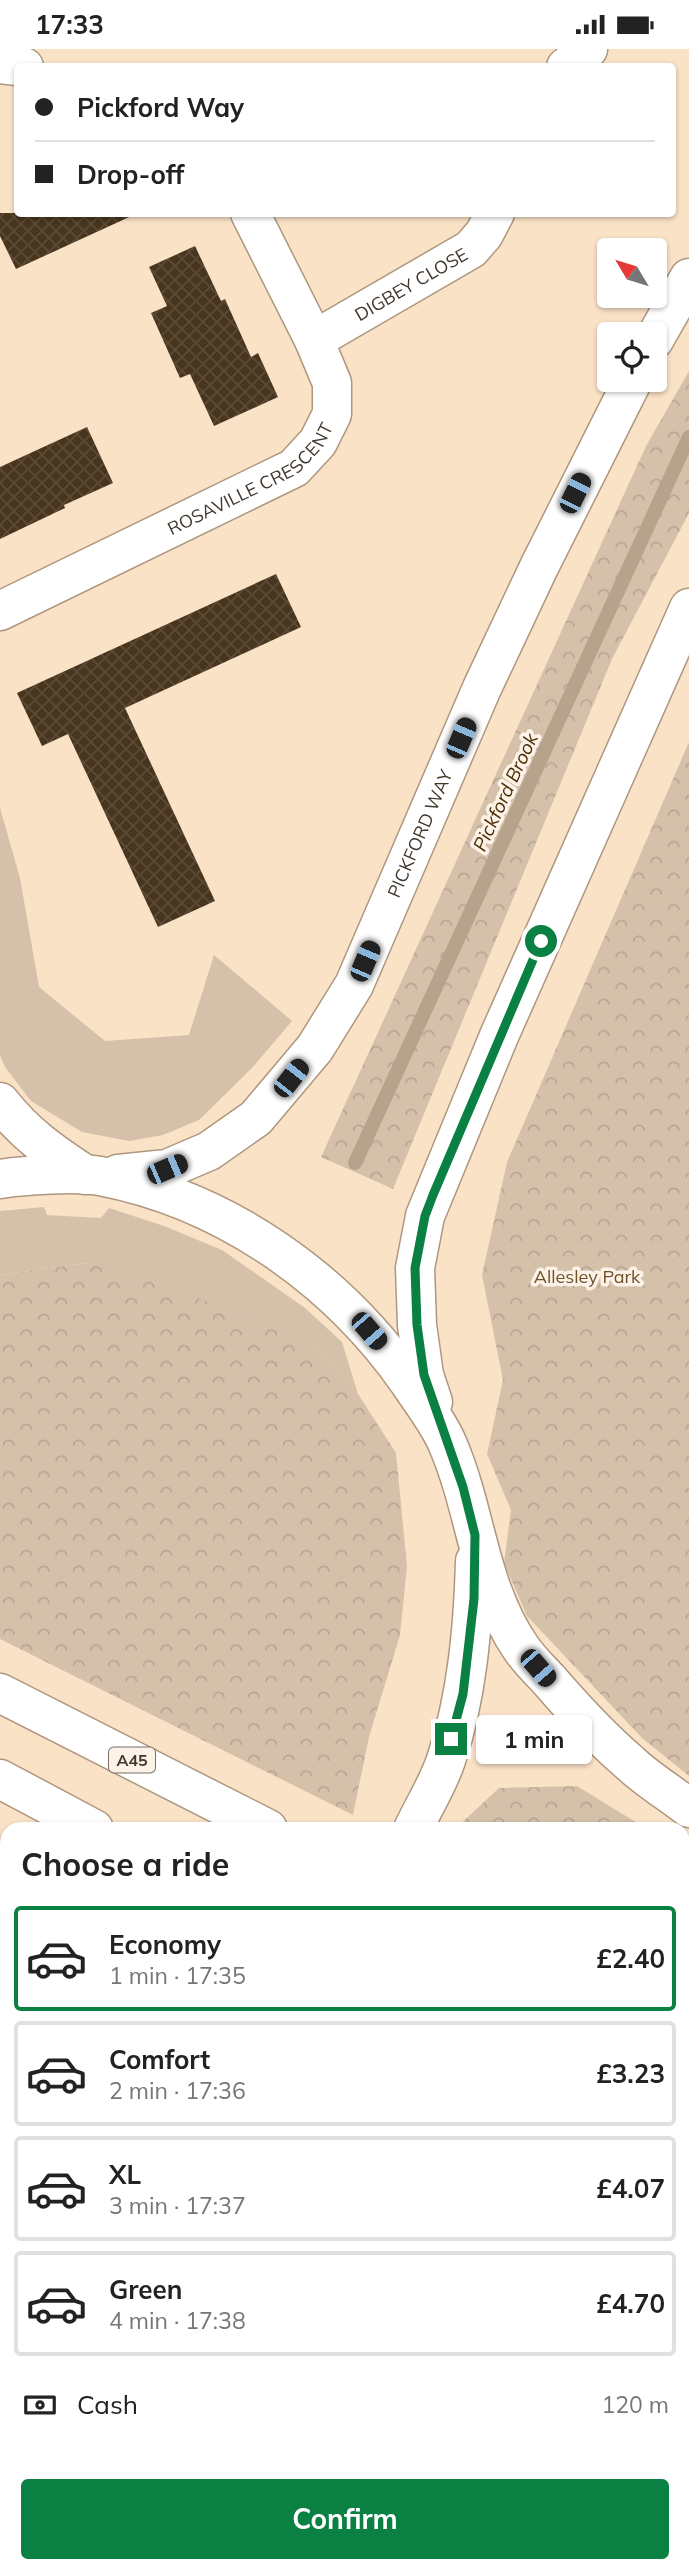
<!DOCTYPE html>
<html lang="en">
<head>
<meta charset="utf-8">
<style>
  :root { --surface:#fff; --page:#f6f6f6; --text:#222; --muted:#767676; --line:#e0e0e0; --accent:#0b8043 }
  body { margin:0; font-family:Mulish,sans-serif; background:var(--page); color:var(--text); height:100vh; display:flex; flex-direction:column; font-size:26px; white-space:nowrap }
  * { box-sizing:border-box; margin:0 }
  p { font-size:23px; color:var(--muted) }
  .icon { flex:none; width:38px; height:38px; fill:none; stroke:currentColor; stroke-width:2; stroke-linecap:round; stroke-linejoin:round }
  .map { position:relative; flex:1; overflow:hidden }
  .side { position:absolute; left:0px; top:1773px; width:690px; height:751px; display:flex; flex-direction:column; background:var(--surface); border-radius:21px 21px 0 0; box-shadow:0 2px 5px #0004 }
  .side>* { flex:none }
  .banner { position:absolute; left:14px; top:14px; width:662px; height:154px; border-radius:7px; box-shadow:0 2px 5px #0004; display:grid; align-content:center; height:154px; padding:0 21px; background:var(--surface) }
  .needle { width:46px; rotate:308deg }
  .fabs { position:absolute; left:597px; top:189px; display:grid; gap:14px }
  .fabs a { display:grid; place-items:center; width:70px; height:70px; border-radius:7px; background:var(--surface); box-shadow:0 2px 5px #0004; font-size:35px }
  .end { position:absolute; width:32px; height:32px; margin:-16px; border:9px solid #0b8043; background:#fff; box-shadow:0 0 0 4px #fff }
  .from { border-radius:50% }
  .bubble { position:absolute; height:49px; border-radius:7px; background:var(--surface); box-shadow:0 2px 5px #0004; font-size:23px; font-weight:700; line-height:49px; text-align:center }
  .car { position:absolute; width:21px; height:42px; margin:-21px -10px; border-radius:9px; box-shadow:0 0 5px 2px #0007; background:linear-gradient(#222 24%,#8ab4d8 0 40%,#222 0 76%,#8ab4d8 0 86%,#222 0) }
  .banner b { display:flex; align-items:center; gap:24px; height:66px; font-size:26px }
  .banner b+b { border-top:2px solid var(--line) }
  .banner i { width:18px; height:18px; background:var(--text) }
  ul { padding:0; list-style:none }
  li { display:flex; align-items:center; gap:21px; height:105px; margin:0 14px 10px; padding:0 7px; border:4px solid var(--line); border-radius:7px }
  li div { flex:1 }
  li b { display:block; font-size:26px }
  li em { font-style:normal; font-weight:700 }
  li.on { border-color:var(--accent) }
  li>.icon { width:63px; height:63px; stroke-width:1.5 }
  h2 { padding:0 21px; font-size:32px; line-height:84px }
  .pay { display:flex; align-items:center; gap:18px; height:77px; padding:0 21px; font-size:26px }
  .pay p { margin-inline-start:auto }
  .button { display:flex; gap:14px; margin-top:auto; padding:14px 21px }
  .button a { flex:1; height:80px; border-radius:7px; background:var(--accent); color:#fff; font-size:28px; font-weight:700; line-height:80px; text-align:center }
  .status { display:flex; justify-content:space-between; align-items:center; height:49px; padding:0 35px; background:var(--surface); direction:ltr }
  .status svg { height:19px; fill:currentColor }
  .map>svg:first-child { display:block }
  .green { fill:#d5c1aa }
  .forest { fill:url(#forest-crowns) }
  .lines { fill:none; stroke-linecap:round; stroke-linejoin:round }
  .stream { stroke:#b7a38c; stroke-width:14 }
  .building { fill:url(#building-cross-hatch) }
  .minor-casing { stroke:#ae977e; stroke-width:41 }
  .tertiary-casing { stroke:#ae977e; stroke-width:41 }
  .trunk-casing { stroke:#ae977e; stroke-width:41 }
  .minor { stroke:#fff; stroke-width:38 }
  .tertiary { stroke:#fff; stroke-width:38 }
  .trunk { stroke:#fff; stroke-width:38 }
  .route { stroke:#0b8043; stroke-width:9 }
  .labels { text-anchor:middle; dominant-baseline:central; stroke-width:7; stroke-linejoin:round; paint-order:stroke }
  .shield { fill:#fcf2e7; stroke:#796f65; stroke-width:2 }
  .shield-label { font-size:16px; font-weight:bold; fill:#41372d }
  .street-label { font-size:18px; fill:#41372d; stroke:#fcf2e7 }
  .park-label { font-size:18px; fill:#705028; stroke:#fcf2e7 }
  .water-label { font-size:19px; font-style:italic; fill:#4a2c00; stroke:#fcf2e7 }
</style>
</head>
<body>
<div class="status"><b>17:33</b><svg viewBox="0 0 49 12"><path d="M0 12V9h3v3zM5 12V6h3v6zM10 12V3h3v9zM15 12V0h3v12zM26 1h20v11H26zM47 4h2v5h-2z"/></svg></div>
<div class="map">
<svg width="689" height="2522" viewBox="0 0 689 2522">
  <defs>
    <pattern id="forest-crowns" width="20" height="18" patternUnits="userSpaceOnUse" patternTransform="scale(1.75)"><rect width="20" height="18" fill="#d5c1aa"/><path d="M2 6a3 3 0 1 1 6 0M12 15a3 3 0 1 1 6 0" fill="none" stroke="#b8a693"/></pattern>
    <pattern id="building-cross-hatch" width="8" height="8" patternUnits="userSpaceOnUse" patternTransform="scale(1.75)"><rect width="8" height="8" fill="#48351e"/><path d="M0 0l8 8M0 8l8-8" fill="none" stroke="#5b4a36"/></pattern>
  </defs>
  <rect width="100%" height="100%" fill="#fae2c7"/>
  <path class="green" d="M0,759L20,829L39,938L105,992L189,986L214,906L292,972L252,1019L199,1071L163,1086L129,1092L82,1083L31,1052L5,1018L0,1006Z
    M44,1158L47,1166L101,1169L109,1159L164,1177L222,1201L305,1259L342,1293L358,1345L313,1297L86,1214L0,1226V1162Z
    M0,1879L7,1882V1968L0,1967Z
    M0,2503L7,2506V2516H123L132,2522H0Z
    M190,2516H337L352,2522H185Z"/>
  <path class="forest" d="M689,322V464L612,610L393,1140L321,1108L646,397Z
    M689,693V1727L642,1689L527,1567L504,1514L511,1461L487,1405L503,1331L482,1226L507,1113Z
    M86,1214L167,1236L313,1297L358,1345L396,1404L407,1517L400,1586L369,1688L353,1766L0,1590V1226Z
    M577,1737L647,1780H455L499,1739Z
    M0,1788L7,1792V1882L0,1879Z
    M683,1801L689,1805V1942L682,1939Z
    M682,2115L689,2118V2248L682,2244Z
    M7,2120V2506L0,2503V2129Z
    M682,2338L689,2341V2425L683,2422Z
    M683,2448L689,2453V2522H492L481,2517L682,2516Z"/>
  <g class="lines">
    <path class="stream" d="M355,1114L689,388"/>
  </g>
  <path class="building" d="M0,164H138L16,220L0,187Z
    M195,197L221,252L225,250L251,308L258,304L278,348L214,377L190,325L180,329L151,264L167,257L149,218Z
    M87,378L113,434L64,456L65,459L0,490V418Z
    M276,525L301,578L125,659L215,852L158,878L68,685L42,697L17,644Z"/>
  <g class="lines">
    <defs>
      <g id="minor">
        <path d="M0,15L24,18"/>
        <path d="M566,18L588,0"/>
        <path id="s1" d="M314,291L471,200L484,185L495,164"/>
        <path id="s2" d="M0,562L294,419L318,393L332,365V334L314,291L250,164"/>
        <path d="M0,2087L7,2080"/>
        <path d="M0,2387L7,2389"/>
        <path d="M623,2516L632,2522"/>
      </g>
      <path id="tertiary" d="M0,1053C25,1085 52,1104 86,1126"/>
      <g id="trunk">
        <path d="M654,291L689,229"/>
        <path id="s3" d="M118,1125L167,1120L209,1102L256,1069L315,999L354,936L482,639L539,518L633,331"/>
        <path d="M0,1130C24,1126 77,1123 100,1127C226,1151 337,1230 409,1333C422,1353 439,1374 448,1396C477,1464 478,1536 521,1599C529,1611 540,1621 549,1631C574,1660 601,1689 630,1714C648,1731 670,1744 689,1759"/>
        <path d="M433,1353L424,1326L417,1276L415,1219L425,1167L499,987L689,559"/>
        <path d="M0,1644L268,1780"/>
        <path d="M0,1730L94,1780"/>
        <path d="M413,1780C424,1757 438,1735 446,1711C467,1648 473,1579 475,1512"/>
        <path d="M682,1984L689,1987"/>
        <path d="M0,2012H7"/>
        <path d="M682,2080L689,2084"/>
        <path d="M682,2317L689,2320"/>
      </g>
    </defs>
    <use href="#minor" class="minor-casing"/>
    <use href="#tertiary" class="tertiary-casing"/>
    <use href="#trunk" class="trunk-casing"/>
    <use href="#minor" class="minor"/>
    <use href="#tertiary" class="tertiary"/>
    <use href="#trunk" class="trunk"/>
  </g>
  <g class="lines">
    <path class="route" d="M451,1690L463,1645L474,1550L475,1486L463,1438L424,1326L417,1276L415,1219L425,1167L433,1146L541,892"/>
  </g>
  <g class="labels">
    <rect class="shield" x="109" y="1698.5" width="46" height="25" rx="5"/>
    <g class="shield-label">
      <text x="132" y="1711">A45</text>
    </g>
    <g class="street-label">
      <text stroke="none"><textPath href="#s1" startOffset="112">DIGBEY CLOSE</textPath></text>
      <text stroke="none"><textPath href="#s2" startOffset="285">ROSAVILLE CRESCENT</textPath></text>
      <text stroke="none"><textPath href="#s3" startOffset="483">PICKFORD WAY</textPath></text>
    </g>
    <g class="park-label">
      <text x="587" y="1227">Allesley Park</text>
    </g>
    <g class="water-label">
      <text transform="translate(505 743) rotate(-65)">Pickford Brook</text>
    </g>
  </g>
</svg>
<div class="fabs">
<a><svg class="needle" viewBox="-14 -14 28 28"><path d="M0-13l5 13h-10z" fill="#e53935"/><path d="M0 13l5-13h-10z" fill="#767676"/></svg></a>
<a><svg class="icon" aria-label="locate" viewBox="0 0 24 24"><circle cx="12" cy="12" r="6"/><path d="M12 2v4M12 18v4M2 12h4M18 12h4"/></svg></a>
</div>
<i class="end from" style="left:541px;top:892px"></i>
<i class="end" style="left:451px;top:1690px"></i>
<div class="bubble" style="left:476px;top:1666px;width:116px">1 min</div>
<i class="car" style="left:575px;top:444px;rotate:26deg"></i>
<i class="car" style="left:461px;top:689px;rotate:23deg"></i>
<i class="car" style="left:365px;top:912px;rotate:23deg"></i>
<i class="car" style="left:291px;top:1029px;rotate:38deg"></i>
<i class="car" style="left:167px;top:1120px;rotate:67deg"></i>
<i class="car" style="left:369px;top:1282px;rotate:139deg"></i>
<i class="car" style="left:538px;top:1619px;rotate:139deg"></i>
<div class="banner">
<b><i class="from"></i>Pickford Way</b>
<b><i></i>Drop-off</b>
</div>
<section class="side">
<h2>Choose a ride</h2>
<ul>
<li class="on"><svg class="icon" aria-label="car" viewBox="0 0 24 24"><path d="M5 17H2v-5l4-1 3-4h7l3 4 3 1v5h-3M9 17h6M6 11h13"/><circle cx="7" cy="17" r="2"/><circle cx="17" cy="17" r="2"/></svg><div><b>Economy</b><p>1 min · 17:35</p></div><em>£2.40</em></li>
<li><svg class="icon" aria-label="car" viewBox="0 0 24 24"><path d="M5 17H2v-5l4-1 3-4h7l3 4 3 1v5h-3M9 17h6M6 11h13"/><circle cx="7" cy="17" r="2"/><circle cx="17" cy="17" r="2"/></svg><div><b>Comfort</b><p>2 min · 17:36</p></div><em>£3.23</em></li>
<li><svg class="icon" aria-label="car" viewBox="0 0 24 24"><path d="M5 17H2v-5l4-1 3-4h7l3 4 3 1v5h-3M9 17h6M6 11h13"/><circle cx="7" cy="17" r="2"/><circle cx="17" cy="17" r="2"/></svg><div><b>XL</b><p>3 min · 17:37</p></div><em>£4.07</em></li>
<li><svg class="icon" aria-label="car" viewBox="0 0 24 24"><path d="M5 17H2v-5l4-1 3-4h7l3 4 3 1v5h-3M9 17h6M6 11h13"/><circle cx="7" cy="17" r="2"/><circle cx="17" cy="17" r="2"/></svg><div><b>Green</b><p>4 min · 17:38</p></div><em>£4.70</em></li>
</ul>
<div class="pay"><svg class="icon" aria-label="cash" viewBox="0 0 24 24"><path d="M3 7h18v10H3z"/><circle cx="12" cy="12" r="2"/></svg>Cash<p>120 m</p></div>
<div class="button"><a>Confirm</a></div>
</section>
</div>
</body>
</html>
